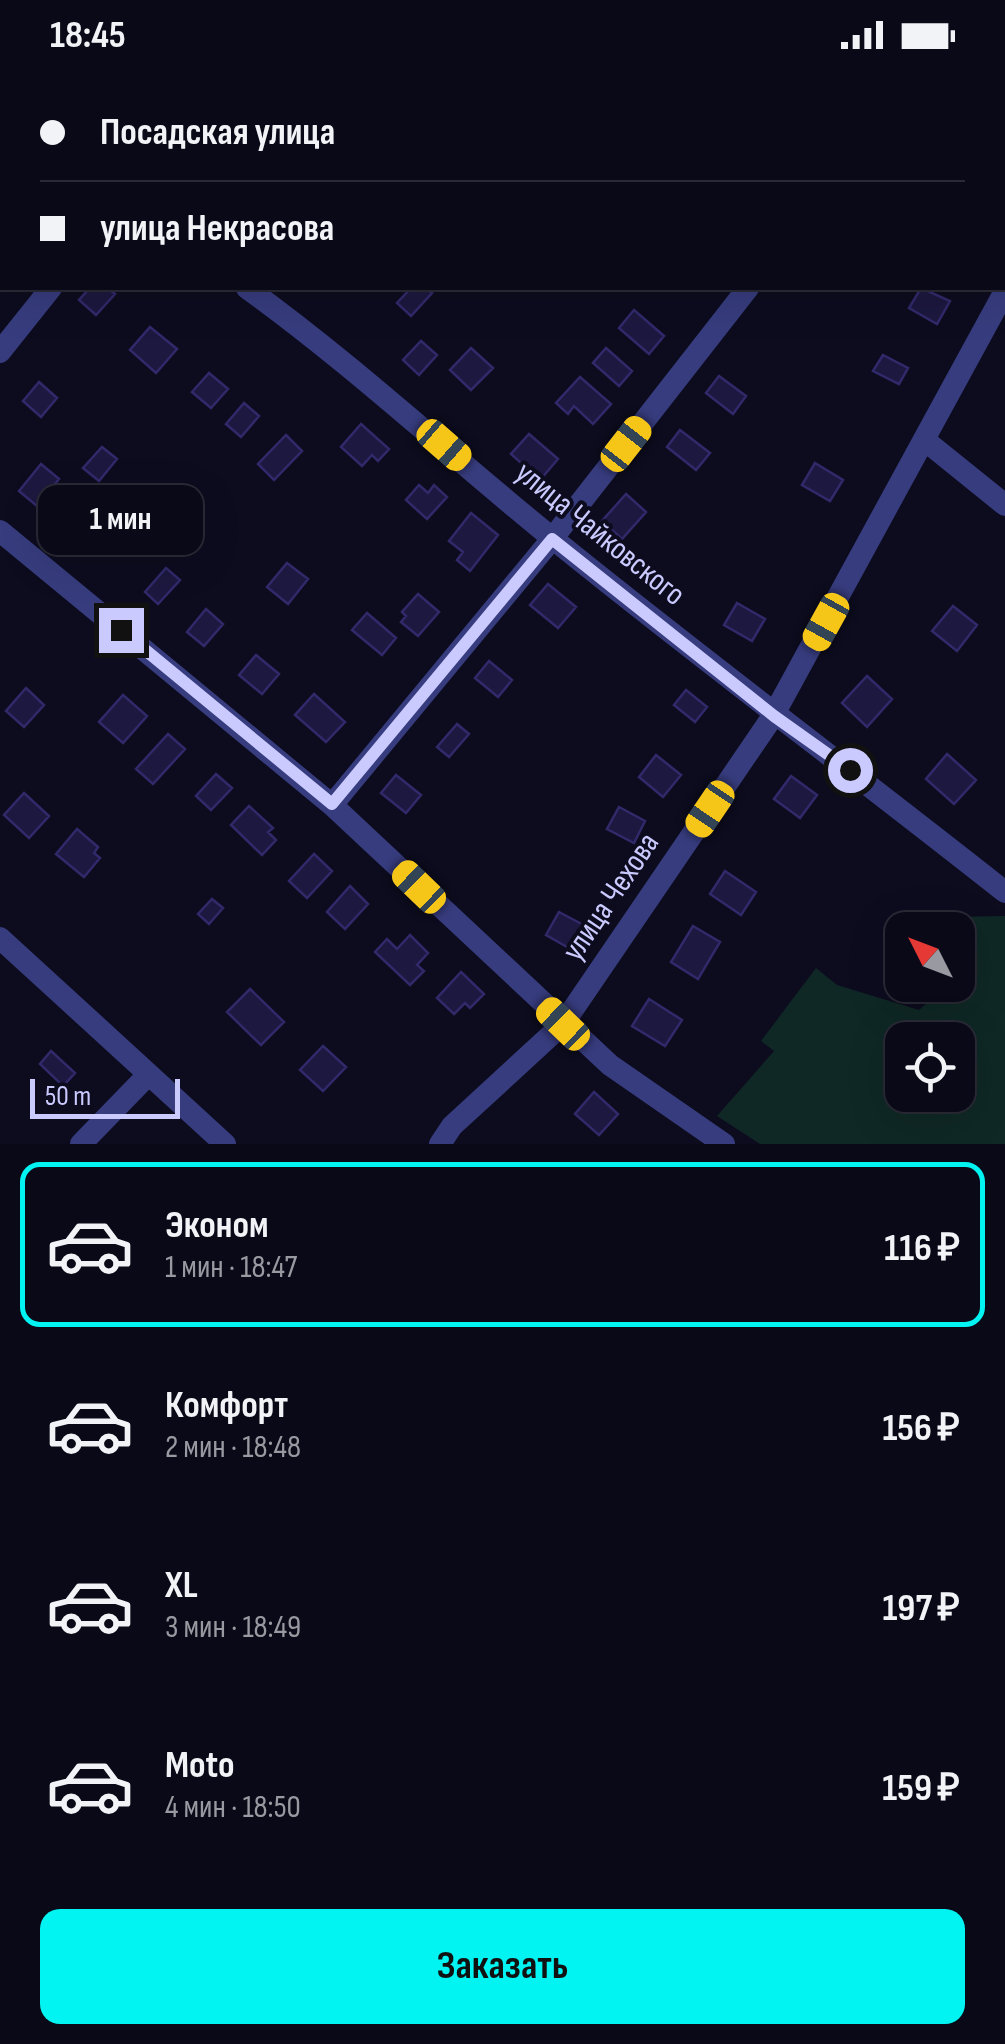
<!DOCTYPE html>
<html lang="ru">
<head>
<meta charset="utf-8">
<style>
  :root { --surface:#0a0917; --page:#131220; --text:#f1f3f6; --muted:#999aa1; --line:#2a2a36; --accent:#01f4f2 }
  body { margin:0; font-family:"Sofia Sans Condensed",sans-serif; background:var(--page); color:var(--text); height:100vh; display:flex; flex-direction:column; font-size:38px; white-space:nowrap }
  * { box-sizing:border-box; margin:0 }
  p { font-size:32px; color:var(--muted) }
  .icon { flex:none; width:55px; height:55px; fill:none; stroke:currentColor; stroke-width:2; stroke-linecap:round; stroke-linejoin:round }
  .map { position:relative; height:1074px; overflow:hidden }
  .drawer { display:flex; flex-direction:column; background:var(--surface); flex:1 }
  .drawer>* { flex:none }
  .banner { position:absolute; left:0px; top:0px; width:1005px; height:220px; box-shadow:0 10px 40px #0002,0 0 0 2px var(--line); display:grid; align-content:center; height:220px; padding:0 40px; background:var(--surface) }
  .needle { width:65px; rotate:312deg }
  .tools { position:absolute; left:885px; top:842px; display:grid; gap:20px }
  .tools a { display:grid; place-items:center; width:90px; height:90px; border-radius:20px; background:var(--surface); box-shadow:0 10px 40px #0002,0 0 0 2px var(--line); font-size:50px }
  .scale { position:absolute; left:30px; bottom:25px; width:150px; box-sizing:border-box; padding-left:10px; border:5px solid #cacaff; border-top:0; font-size:28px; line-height:35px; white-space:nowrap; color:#cacaff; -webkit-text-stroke:8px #0d0c1f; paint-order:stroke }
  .end { position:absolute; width:45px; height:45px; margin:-22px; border:12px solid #cacaff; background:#111; box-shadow:0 0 0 5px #111 }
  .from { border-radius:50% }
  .bubble { position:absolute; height:70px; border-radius:20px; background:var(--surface); box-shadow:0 10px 40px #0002,0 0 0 2px var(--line); font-size:32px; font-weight:700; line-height:70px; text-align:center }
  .car { position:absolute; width:30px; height:60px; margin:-30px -15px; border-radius:12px; box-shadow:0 0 8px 2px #0007; background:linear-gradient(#f5c518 24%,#345 0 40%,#f5c518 0 76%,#345 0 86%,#f5c518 0) }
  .banner b { display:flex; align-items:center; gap:35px; height:95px; font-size:38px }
  .banner b+b { border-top:2px solid var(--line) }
  .banner i { width:25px; height:25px; background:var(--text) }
  ul { padding:18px 0 0; list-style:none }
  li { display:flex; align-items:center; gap:30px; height:165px; margin:0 20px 15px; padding:0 20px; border:5px solid transparent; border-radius:20px }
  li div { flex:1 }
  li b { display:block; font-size:38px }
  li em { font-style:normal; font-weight:700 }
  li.active { border-color:var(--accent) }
  li>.icon { width:90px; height:90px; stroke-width:1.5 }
  .primary-button { display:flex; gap:20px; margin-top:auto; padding:20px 40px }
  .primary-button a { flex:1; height:115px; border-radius:20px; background:var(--accent); color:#111; font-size:40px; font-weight:700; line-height:115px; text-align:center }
  .status { display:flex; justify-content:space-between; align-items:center; height:70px; padding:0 50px; background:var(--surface); direction:ltr }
  .status svg { height:28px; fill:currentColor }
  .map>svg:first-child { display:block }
  .green { fill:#0f2825; fill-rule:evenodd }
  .building { fill:#1c183f; stroke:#302a6b; stroke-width:2.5 }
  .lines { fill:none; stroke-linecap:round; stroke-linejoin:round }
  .minor { stroke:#373c7e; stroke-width:22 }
  .route { stroke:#cacaff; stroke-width:12 }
  .labels { text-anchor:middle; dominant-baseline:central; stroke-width:8; stroke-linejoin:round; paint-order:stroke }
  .street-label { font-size:32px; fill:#cacaff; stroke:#0d0c1f }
</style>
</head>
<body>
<div class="status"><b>18:45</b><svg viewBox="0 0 49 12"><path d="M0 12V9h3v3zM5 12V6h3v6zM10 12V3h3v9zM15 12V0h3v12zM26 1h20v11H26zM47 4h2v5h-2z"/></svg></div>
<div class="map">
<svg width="1005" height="1074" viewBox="0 0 1005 1074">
  <rect width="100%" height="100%" fill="#0d0c1f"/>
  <path class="green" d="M1005,846V1074H760L717,1046L774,981L761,971L816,898L837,915L919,940L937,924L932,915H958V860H933L955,847ZM958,970V1025H902V970Z"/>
  <path class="building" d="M90,218H107L115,224L96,245L79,230Z
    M411,218H426L432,223L411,246L397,233Z
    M921,218L950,231L937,254L909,238Z
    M634,240L664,266L649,284L619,258Z
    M150,257L177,279L156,303L130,280Z
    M421,271L437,285L419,305L403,290Z
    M471,278L493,298L471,320L450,300Z
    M606,278L632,301L619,316L593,293Z
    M883,285L908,298L899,314L873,301Z
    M209,303L228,319L211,338L192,322Z
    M719,306L746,326L733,344L706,323Z
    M580,307L611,334L593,354L574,336L568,344L556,333Z
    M39,312L57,328L41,347L23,331Z
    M244,333L259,346L241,367L226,354Z
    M361,354L389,379L378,391L372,385L362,396L341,377Z
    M680,360L710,383L696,400L667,377Z
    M529,364L558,389L540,410L511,384Z
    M286,365L302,381L274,410L258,394Z
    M102,377L117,389L99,411L83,398Z
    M815,393L843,410L830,431L802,415Z
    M41,394L59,409L37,436L19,421Z
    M419,415L428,423L434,415L447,427L427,449L406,430Z
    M626,424L646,442L622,469L602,451Z
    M471,443L498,465L470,501L457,490L463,482L449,471Z
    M95,448L112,463L95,483L78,468Z
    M287,493L308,509L288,534L267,517Z
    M166,498L180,510L158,534L145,522Z
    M548,514L576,537L558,558L530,535Z
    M418,524L439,542L418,566L401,552L406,546L402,542Z
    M737,533L765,549L752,571L724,555Z
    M953,536L977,555L957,581L932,561Z
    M206,539L223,554L204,576L187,562Z
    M367,543L396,568L382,585L352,560Z
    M256,585L279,604L262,624L239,605Z
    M489,591L512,610L498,627L475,608Z
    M867,606L892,629L867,657L842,633Z
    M26,618L44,635L24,657L6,641Z
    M686,620L707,637L695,652L674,635Z
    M314,624L345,652L326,672L295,645Z
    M123,625L147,646L123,673L99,652Z
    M457,654L469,664L449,687L437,677Z
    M168,664L185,679L153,714L136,699Z
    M947,684L976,710L954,734L926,709Z
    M656,685L681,705L663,727L639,707Z
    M216,704L232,718L211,740L196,726Z
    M396,705L421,725L406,743L381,723Z
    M791,706L817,725L800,748L774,729Z
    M24,723L49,746L29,768L4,745Z
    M249,736L273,758L268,762L276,770L262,785L231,755Z
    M619,737L645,751L634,773L607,759Z
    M77,759L98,777L94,783L100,788L84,807L56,784Z
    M314,784L332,801L307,828L289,811Z
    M725,801L756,822L741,845L710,824Z
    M350,816L368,834L345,859L327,842Z
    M212,829L223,838L209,854L198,844Z
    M559,842L589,858L576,882L546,865Z
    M693,856L720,872L698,909L671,892Z
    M410,865L428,883L417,895L424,901L410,915L375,882L387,869L397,879Z
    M461,902L484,924L470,938L465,933L454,944L437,928Z
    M250,919L284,952L261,975L227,942Z
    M649,929L682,950L665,976L632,956Z
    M323,976L346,997L323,1021L300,1000Z
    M51,981L75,1003L63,1016L40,994Z
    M594,1022L618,1044L599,1065L575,1044Z"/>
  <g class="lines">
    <path class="minor" d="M532,0L535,2
      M996,0L1002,2
      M226,2L228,0
      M928,2L930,0
      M0,16L2,18
      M247,218C356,297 453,388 557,472C705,592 856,704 1005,822
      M0,282L51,218
      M927,372L1005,435
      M0,461L332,735L610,995L724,1074
      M332,735L552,469L748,218
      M0,868L225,1074
      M81,1074L148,1005
      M440,1074L452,1056L563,954L773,646L1005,221"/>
  </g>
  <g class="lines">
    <path class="route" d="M121,560L332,734L552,469L774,646L850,700"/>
  </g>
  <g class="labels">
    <g class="street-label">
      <text transform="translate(600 464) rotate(39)">улица Чайковского</text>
      <text transform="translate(611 827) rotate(-56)">улица Чехова</text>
    </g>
  </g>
</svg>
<div class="tools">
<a><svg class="needle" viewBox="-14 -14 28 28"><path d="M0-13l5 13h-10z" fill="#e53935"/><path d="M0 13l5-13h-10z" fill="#999aa1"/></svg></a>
<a><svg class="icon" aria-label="locate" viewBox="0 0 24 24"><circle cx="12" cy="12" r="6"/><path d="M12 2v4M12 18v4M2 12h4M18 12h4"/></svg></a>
</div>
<div class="scale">50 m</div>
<i class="end from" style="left:850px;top:700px"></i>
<i class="end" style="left:121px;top:560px"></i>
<div class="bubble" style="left:38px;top:415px;width:165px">1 мин</div>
<i class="car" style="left:626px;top:374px;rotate:38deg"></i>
<i class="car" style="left:444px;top:375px;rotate:131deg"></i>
<i class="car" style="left:826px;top:552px;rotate:209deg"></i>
<i class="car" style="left:710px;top:739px;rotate:214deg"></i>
<i class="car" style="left:419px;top:817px;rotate:314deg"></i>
<i class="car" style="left:563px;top:954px;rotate:314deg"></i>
<div class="banner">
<b><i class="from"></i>Посадская улица</b>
<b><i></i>улица Некрасова</b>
</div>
</div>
<section class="drawer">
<ul>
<li class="active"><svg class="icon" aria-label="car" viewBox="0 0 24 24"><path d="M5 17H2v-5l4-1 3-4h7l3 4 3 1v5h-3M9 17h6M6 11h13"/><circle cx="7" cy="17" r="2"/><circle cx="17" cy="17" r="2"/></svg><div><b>Эконом</b><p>1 мин · 18:47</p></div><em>116 ₽</em></li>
<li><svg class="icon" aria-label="car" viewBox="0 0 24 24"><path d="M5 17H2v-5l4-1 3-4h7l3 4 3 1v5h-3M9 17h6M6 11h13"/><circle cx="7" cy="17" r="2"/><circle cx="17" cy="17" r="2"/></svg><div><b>Комфорт</b><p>2 мин · 18:48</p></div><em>156 ₽</em></li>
<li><svg class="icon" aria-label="car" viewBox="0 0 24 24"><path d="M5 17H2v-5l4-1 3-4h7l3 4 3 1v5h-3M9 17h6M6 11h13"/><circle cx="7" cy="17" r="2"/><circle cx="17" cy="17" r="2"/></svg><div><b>XL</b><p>3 мин · 18:49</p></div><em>197 ₽</em></li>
<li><svg class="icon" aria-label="car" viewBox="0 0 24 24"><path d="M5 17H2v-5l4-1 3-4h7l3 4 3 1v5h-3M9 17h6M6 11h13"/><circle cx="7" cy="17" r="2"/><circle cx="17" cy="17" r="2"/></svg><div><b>Moto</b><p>4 мин · 18:50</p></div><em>159 ₽</em></li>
</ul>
<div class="primary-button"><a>Заказать</a></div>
</section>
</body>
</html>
